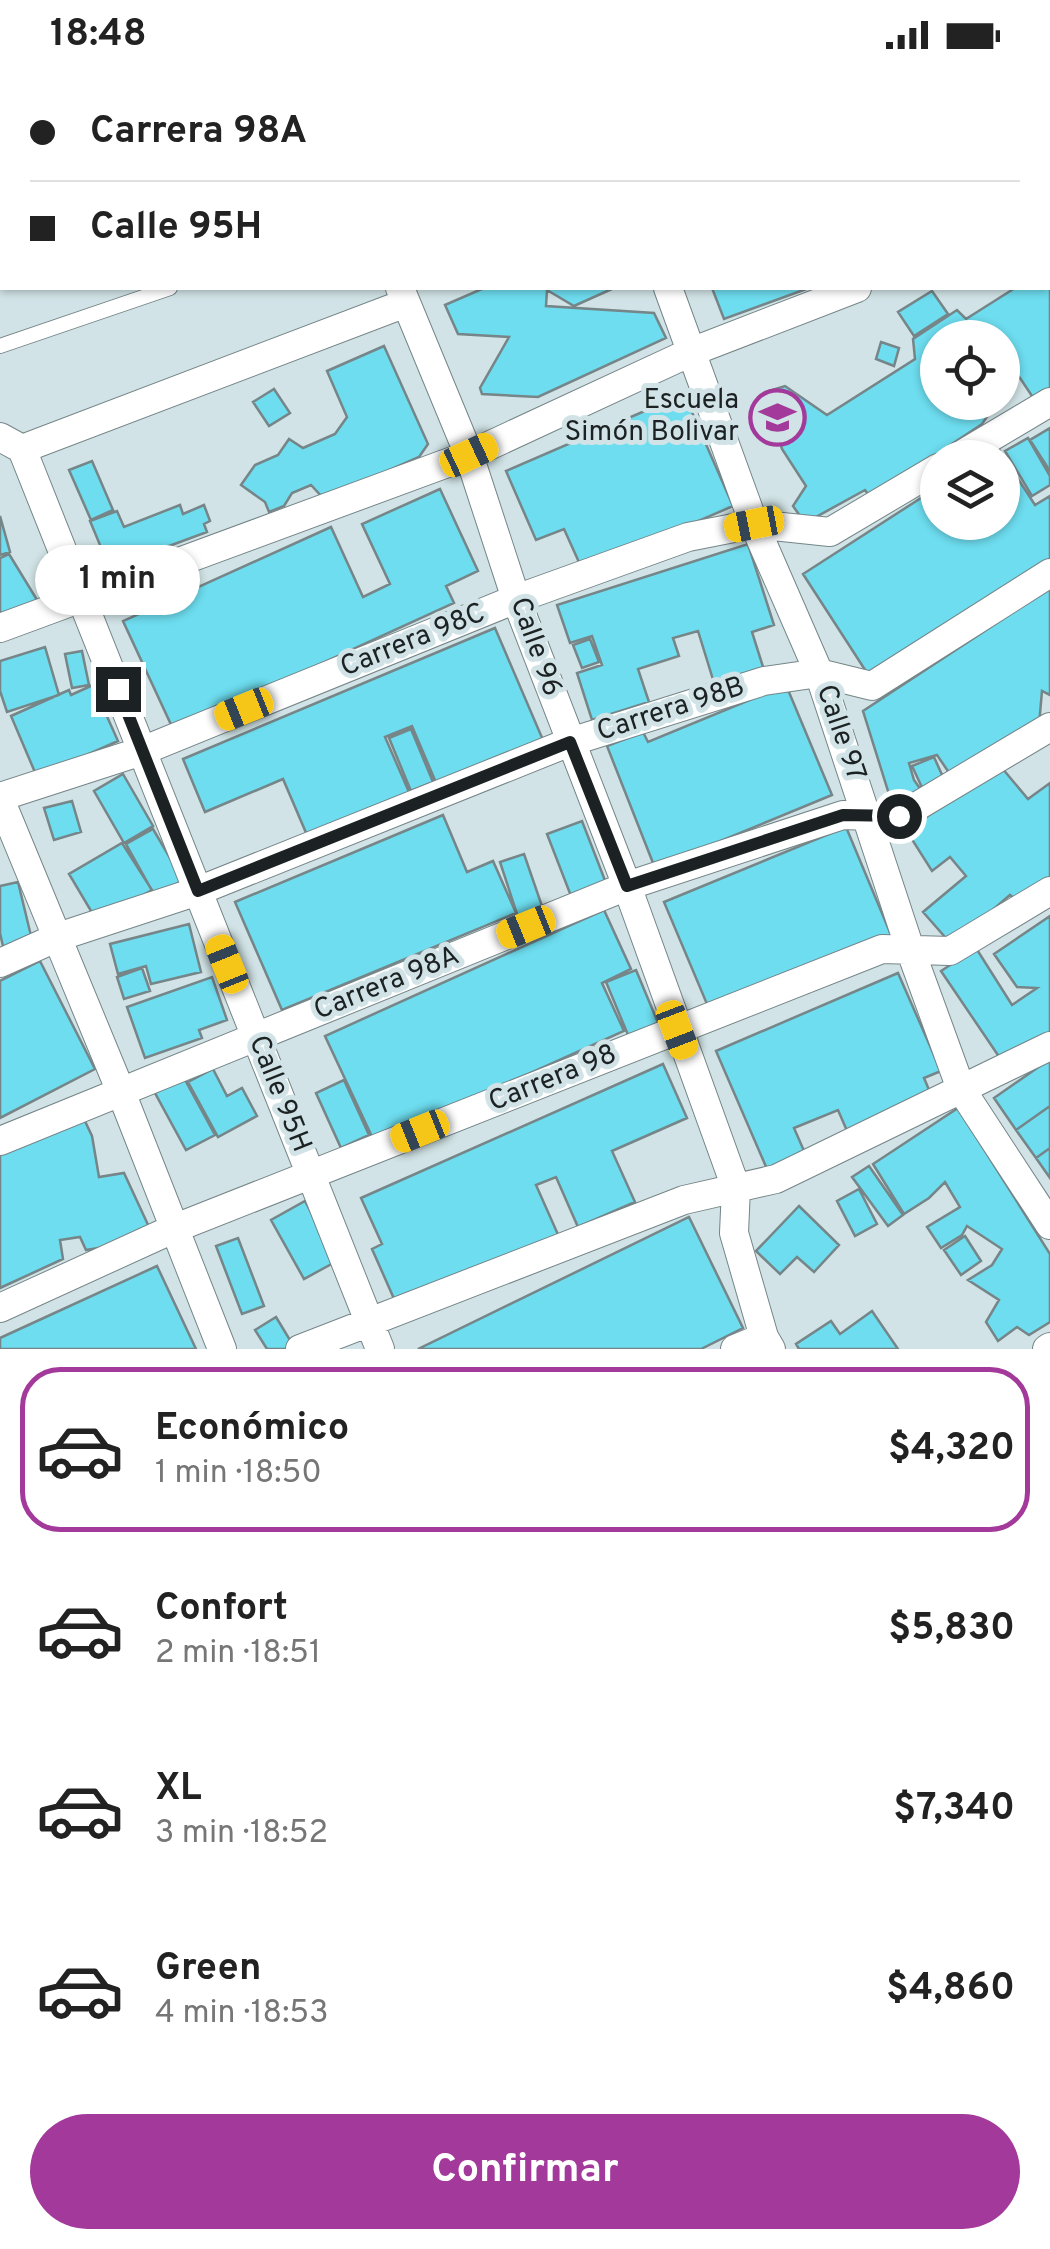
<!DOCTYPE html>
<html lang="es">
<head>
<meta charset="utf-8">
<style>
  :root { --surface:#fff; --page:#f2f2f2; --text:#222; --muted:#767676; --line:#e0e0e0; --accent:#a3399a }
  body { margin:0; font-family:Overpass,sans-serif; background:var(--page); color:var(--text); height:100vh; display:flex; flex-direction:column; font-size:38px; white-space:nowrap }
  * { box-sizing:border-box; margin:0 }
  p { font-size:32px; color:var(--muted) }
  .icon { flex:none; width:55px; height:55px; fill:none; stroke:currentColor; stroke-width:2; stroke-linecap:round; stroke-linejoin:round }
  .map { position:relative; height:1279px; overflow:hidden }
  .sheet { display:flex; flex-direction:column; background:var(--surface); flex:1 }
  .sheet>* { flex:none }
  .top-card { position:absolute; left:0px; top:0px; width:1050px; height:220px; box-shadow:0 2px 8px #0004; display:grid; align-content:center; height:220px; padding:0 30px; background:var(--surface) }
  .buttons { position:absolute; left:920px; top:250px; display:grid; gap:20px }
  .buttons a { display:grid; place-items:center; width:100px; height:100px; border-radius:50%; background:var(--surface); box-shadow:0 2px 8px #0004; font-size:50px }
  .end { position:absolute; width:45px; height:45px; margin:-22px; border:12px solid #1c2223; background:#fff; box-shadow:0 0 0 5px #fff }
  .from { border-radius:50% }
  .bubble { position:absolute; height:70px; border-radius:35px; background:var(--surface); box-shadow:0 2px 8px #0004; font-size:32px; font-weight:700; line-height:70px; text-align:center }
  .car { position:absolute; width:30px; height:60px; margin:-30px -15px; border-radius:12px; box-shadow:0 0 8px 2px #0007; background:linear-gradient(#f5c518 24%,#345 0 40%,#f5c518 0 76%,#345 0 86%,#f5c518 0) }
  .top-card b { display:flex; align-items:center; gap:35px; height:95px; font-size:38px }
  .top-card b+b { border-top:2px solid var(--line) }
  .top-card i { width:25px; height:25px; background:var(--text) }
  ul { padding:18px 0 0; list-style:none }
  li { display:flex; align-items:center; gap:30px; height:165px; margin:0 20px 15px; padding:0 10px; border:5px solid transparent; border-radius:40px }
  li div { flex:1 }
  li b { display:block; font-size:38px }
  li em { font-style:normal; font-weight:700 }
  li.on { border-color:var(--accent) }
  li>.icon { width:90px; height:90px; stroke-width:1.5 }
  .primary-button { display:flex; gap:20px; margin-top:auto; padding:20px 30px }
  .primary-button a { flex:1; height:115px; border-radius:60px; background:var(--accent); color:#fff; font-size:40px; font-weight:700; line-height:115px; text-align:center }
  .status { display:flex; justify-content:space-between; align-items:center; height:70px; padding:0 50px; background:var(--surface); direction:ltr }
  .status svg { height:28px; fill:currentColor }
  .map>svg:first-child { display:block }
  .building { fill:#6dddef; stroke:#758588; stroke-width:2.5 }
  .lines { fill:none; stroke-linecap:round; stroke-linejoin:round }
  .lane-casing { stroke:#758588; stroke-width:16 }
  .street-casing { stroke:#758588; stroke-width:30 }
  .lane { stroke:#fff; stroke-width:14 }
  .street { stroke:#fff; stroke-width:28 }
  .route { stroke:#1c2223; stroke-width:12 }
  .labels { text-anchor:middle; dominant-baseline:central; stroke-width:10; stroke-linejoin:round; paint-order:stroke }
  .poi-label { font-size:28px; fill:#1c2223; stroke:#d1e3e6; text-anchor:end }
  .street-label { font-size:28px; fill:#1c2223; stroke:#d1e3e6 }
</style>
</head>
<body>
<div class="status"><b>18:48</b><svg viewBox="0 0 49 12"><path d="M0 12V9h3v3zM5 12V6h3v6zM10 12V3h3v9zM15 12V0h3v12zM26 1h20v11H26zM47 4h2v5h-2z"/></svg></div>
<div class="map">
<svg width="1050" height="1279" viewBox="0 0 1050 1279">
  <rect width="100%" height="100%" fill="#d1e3e6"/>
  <path class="building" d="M370,0H557L558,2H365Z
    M638,0H772L766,2Z
    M958,0H1031L1033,2H953Z
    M1050,59V132L1048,133V60Z
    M1050,195V327L1038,335L1014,299L1002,303V268H938V332H997L982,354L871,428L865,420L805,453L793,436L806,416L782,379L765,322L785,316L827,345L915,289L913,269L957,240L966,249L1015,218H1048Z
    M484,218H614L574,236L547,220L546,236L654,243L666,268L538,327L482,324L480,318L509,267L458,264L445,235Z
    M712,218H809L724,249Z
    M932,221L948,244L914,266L898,242Z
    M881,272L899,278L894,296L876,289Z
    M384,276L428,374L419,387L324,429L311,415L292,423L284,436L269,442L265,432L241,415L255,395L278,385L289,369L303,378L335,364L347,347L327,301Z
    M274,319L290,343L269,356L253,332Z
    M684,324L733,436L583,501L564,459L536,470L506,401Z
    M1050,358V401L1030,370Z
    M1028,368L1050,406V415L1032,426L1005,381Z
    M998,378L1035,435L1050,426V489L869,606L803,504L938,417V452H1002V388H984Z
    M92,391L113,440L91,450L69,400Z
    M440,419L478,501L446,516L454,533L174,661L123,551L331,457L363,527L390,514L362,454Z
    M180,435L183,444L204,435L210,451L204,454L207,462L169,476L174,488L115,511L90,451L117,441L124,457Z
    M0,446L10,482L0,485Z
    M748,474L774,555L752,562L764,600L715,616L698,561L673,568L679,586L638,599L649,632L592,650L577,603L602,595L592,566L570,573L557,535Z
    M9,484L39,533L0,554V488Z
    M1050,518V625L1042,621L1039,655L954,710L937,685L909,693L914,710L926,727L893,737L863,641Z
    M495,558L543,670L437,715L412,656L385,667L409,722L307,765L283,709L205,742L183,689Z
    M590,569L599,592L582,598L573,575Z
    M45,577L59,625L7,642L0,621V591Z
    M82,581L89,615L72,618L65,584Z
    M93,615L118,671L37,707L11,646L69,620L71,625Z
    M786,615L832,725L655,798L607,676L643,662L648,672Z
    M411,659L433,712L411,721L389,668Z
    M934,687L947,716L926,726L912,696Z
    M1002,698L1028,729L1050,713V812L1022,835L1010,825L952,875L923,842L966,806L950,787L932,801L906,760Z
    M123,704L153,756L124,773L94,721Z
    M72,731L81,762L54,770L44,738Z
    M443,745L467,802L493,791L516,843L282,940L235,832Z
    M582,751L606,813L571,826L547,764Z
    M846,757L894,872L712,946L664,832Z
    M153,759L183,810L155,826L126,774Z
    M122,773L152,820L97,851L69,804Z
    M524,784L543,839L518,847L500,792Z
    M18,812L33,874L4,881L0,863V816Z
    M604,840L631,899L602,913L624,961L375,1073L325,966Z
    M1050,846V967L1006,997L941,901L976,878L1012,935L1037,918L1017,917L994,884Z
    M189,854L201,902L151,914L146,896L118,904L110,874Z
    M40,891L95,999L0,1048V911Z
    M142,898L150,921L124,929L117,907Z
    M636,900L661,960L631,972L606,912Z
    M898,903L941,1001L924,1008L932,1027L848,1063L838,1040L794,1058L808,1090L770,1106L716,981Z
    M212,907L227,950L199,960L202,968L145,988L127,937Z
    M1050,989V1036L1016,1060L994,1028Z
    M663,994L687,1048L612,1081L635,1132L578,1157L556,1107L536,1115L560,1169L399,1240L372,1179L382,1174L361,1128Z
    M213,999L227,1026L242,1018L257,1046L218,1067L188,1012Z
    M184,1008L215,1065L186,1080L155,1023Z
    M344,1010L369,1065L341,1078L316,1023Z
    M1050,1036V1078L1036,1088L1016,1060Z
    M958,1038L1050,1184V1252L1029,1265L1017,1257L998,1271L986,1252L999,1230L968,1210L992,1195L1002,1179L967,1156L962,1165L941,1178L927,1157L960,1137L945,1112L929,1128L904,1144L873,1094Z
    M83,1047L92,1066L99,1107L124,1103L150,1159L111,1176L86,1180L80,1167L60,1170L63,1189L0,1218V1084Z
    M1050,1078V1108L1036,1088Z
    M869,1096L903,1145L888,1156L852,1107Z
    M859,1119L877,1154L855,1166L837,1131Z
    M305,1131L337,1191L304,1209L271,1150Z
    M799,1136L839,1175L814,1202L797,1187L780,1204L756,1181Z
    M689,1147L743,1258L701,1279H418Z
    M965,1166L981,1191L961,1205L944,1180Z
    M238,1168L264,1236L242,1244L216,1176Z
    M157,1196L196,1279H0V1268Z
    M872,1241L898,1279H799L796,1274L831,1251L840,1264Z
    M276,1247L293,1275L286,1279H267L255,1260Z"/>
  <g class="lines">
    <defs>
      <path id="lane" d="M0,276L170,218"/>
      <path id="street" d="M321,0L322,2
        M590,0L591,2
        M1047,0L1050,4
        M226,2L235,0
        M852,2L859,0
        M0,63L2,66
        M1048,144L1050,143
        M400,218L469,385L516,529L627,816L736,1118L734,1163L764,1267L771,1279
        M668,218L754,454L819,603L910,879L961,1019L1050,1155
        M0,367L22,379
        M22,379L380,1279
        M22,379L406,233
        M956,388L1050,332
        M0,558L469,385L691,282L857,218
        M0,727L142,681L516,529L688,467L754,454L830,462L938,398
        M0,729L121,1022L222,1279
        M0,893L58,867L198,821L570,672L764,611L819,603L872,616L1050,503
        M0,1071L627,816L843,745L899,747L1050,657
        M0,1238L173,1159L882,879L950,881L1050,821
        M300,1279L684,1130L776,1109L1050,976
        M735,1279L764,1267
        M1047,1279L1050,1277"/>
    </defs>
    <use href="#lane" class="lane-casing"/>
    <use href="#street" class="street-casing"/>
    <use href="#lane" class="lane"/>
    <use href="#street" class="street"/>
  </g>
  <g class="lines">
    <path class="route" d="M118,619L198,821L570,672L627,816L843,745L899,746"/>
  </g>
  <defs>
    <symbol id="school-ring" viewBox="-11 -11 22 22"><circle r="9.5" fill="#d1e3e6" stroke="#a3399a" stroke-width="1.5"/><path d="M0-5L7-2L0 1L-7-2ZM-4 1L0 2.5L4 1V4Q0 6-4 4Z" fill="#a3399a"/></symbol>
  </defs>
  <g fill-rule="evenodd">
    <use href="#school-ring" x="746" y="316" width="63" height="63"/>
  </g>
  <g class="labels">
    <g class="poi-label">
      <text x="739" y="331">Escuela<tspan x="739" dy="32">Simón Bolivar</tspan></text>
    </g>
    <g class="street-label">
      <text transform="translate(413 571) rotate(-22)">Carrera 98C</text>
      <text transform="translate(535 577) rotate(70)">Calle 96</text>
      <text transform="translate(671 640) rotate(-18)">Carrera 98B</text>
      <text transform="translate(840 663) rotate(71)">Calle 97</text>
      <text transform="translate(387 914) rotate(-22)">Carrera 98A</text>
      <text transform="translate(553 1009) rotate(-22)">Carrera 98</text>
      <text transform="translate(279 1024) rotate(68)">Calle 95H</text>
    </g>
  </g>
</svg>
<div class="buttons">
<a><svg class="icon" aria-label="locate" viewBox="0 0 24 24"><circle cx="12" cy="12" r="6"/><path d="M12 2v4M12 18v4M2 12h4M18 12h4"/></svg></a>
<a><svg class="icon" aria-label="layers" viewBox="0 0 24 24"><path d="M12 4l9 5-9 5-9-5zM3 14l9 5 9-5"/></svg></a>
</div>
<i class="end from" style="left:899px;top:746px"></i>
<i class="end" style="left:118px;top:619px"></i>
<div class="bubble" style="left:35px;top:475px;width:165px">1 min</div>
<i class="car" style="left:469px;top:385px;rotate:65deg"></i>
<i class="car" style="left:754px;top:454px;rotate:259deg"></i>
<i class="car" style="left:244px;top:639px;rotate:248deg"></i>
<i class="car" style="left:526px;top:857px;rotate:248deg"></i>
<i class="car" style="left:227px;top:894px;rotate:338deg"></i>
<i class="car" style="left:677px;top:960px;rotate:159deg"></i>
<i class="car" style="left:420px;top:1061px;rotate:248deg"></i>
<div class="top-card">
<b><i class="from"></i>Carrera 98A</b>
<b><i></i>Calle 95H</b>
</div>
</div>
<section class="sheet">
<ul>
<li class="on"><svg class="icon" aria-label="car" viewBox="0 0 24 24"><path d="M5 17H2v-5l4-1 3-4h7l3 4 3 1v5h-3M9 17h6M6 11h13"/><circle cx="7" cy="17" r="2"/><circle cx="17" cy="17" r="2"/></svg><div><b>Económico</b><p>1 min · 18:50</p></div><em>$4,320</em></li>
<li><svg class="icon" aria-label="car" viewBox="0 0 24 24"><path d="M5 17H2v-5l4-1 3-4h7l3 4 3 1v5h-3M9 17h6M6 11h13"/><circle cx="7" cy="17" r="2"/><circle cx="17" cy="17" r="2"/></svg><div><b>Confort</b><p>2 min · 18:51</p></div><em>$5,830</em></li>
<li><svg class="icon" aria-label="car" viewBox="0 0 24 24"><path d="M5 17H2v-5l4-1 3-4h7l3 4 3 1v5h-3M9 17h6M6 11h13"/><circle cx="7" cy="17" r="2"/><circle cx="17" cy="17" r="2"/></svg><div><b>XL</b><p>3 min · 18:52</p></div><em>$7,340</em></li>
<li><svg class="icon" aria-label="car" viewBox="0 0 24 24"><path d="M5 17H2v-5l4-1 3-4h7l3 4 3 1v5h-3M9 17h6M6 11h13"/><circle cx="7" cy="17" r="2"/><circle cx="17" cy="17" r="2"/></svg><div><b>Green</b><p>4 min · 18:53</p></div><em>$4,860</em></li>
</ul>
<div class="primary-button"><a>Confirmar</a></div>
</section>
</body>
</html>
